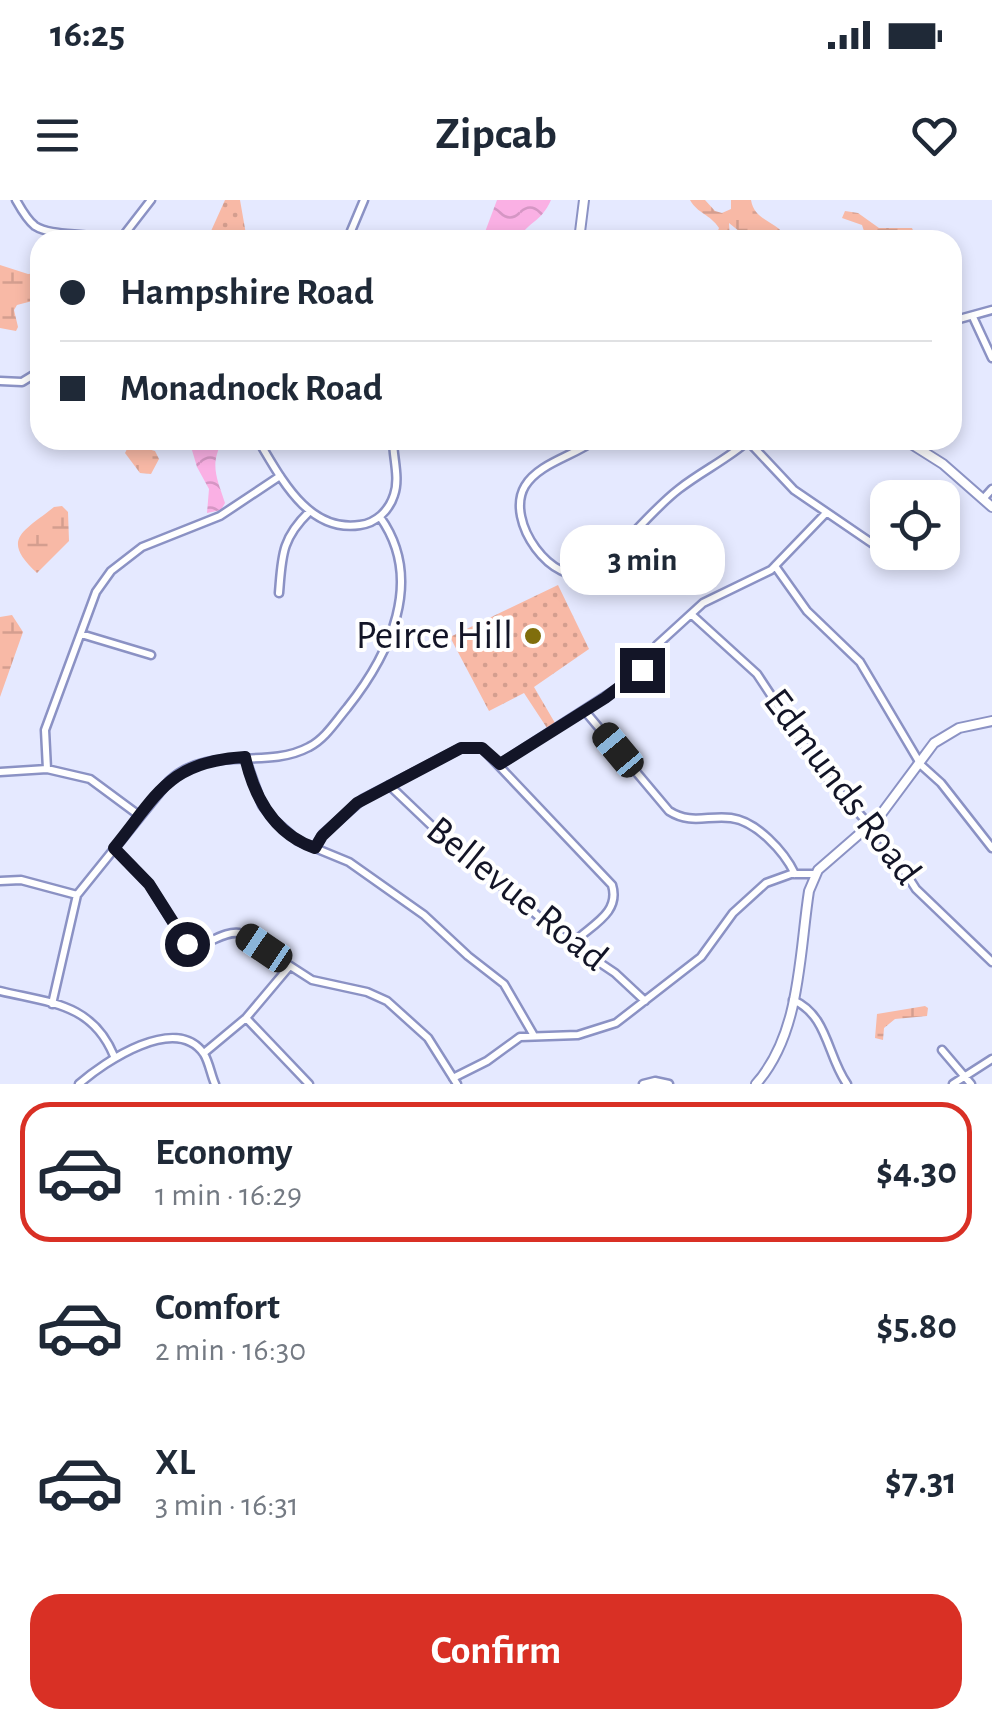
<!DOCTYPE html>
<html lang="en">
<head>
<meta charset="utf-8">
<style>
  :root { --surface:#fff; --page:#f2f2f3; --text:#1f2937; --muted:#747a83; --line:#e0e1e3; --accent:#d93025 }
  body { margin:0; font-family:"Alegreya Sans",sans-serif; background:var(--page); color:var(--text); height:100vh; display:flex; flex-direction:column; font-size:38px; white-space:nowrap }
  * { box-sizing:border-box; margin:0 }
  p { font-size:32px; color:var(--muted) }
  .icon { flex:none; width:55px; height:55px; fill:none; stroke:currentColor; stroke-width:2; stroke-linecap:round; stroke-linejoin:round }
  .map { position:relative; height:884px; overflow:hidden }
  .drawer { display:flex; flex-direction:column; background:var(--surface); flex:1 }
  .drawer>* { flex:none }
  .guide { position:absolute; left:30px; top:30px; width:932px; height:220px; border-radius:30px; box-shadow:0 5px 15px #0003; display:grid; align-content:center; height:220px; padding:0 30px; background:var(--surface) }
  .controls { position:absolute; left:870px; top:280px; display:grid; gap:20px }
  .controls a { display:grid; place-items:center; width:90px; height:90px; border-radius:20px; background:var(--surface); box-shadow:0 5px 15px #0003; font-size:50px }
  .end { position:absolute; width:45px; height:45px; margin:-22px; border:12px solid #131527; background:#fff; box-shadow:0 0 0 5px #fff }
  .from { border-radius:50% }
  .bubble { position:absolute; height:70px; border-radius:30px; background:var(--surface); box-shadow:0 5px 15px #0003; font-size:32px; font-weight:700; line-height:70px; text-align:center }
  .car { position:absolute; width:30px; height:60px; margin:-30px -15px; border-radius:12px; box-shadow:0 0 8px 2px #0007; background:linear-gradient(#222 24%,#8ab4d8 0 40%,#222 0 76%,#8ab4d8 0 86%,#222 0) }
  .guide b { display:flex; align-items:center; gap:35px; height:95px; font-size:38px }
  .guide b+b { border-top:2px solid var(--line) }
  .guide i { width:25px; height:25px; background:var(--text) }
  ul { padding:18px 0 0; list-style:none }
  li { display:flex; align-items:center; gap:30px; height:140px; margin:0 20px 15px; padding:0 10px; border:5px solid transparent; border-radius:30px }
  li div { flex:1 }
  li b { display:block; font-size:38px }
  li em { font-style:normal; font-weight:700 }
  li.active { border-color:var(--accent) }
  li>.icon { width:90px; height:90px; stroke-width:1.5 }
  .action { display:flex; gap:20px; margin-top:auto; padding:20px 30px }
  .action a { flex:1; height:115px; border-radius:30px; background:var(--accent); color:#fff; font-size:40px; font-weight:700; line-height:115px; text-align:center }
  .status { display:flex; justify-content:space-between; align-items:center; height:70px; padding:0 50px; background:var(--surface); direction:ltr }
  .status svg { height:28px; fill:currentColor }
  header { display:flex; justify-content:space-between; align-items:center; height:130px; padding:0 30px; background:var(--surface); font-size:45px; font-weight:700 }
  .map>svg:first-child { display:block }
  .grass { fill:url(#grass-dots) }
  .wetland { fill:url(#wetland-marsh) }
  .water { fill:url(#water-waves) }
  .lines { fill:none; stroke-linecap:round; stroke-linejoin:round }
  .minor-casing { stroke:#8b92c4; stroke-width:11 }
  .tertiary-casing { stroke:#8b92c4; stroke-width:12 }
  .minor { stroke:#fff; stroke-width:6 }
  .tertiary { stroke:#fff; stroke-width:8 }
  .route { stroke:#131527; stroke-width:12 }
  .poi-dot { fill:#806e0c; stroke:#fff; stroke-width:4 }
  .labels { text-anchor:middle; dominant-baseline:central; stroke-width:8; stroke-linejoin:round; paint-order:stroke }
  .poi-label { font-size:40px; fill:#131527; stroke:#fff; text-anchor:end }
  .street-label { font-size:40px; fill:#131527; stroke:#fff }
</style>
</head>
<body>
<div class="status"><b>16:25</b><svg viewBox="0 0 49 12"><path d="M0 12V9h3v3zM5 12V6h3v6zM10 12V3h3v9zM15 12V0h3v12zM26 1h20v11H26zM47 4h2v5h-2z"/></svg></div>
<header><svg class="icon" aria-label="menu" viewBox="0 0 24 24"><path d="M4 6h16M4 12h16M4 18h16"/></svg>Zipcab<svg class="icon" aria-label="heart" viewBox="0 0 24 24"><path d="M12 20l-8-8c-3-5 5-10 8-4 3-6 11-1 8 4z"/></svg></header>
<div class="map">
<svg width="992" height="884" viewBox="0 0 992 884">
  <defs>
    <pattern id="grass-dots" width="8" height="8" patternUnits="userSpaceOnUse" patternTransform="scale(2.5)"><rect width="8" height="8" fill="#f8b9a6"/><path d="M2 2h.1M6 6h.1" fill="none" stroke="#d49e8f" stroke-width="1.8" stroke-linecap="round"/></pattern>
    <pattern id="wetland-marsh" width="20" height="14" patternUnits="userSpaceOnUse" patternTransform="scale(2.5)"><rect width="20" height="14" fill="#f8b9a6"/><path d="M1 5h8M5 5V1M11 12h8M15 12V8" fill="none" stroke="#d49e8f"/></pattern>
    <pattern id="water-waves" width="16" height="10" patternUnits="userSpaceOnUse" patternTransform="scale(2.5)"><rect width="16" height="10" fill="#fab0e4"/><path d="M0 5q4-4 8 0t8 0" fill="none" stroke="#d596c4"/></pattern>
  </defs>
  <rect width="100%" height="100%" fill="#e5e9ff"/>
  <path class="grass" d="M225,0H240L247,40H207Z
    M558,385L589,449L534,487L555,523L547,528L524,493L489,511L450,437Z"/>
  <path class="wetland" d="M690,0H705L715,11L722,13L731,9V0H751C755,23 779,20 787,40H750L729,23L730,40H714L719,28C710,14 698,14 690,0Z
    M845,11L858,13L879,28H912L917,40H867L862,25L842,18Z
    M0,65L28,74L40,73V99L17,105L14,110L18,127L16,131L0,128Z
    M137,246L155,251L159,259L151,274L140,273L125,253L128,247Z
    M62,306L68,312L69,341L37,373C0,339 23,332 54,307Z
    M12,415L23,432L0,497V417Z
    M925,806L928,808L927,816L895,819L884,828L883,840L875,838L877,814Z"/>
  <path class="water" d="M497,0H551C541,23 528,21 518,40H482Z
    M189,240H223C209,265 217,278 225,303L221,310L207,313L209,289L197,267Z"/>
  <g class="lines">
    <defs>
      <path id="minor" d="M16,0C21,9 27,20 35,26C52,37 87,32 108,40
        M120,40L151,0
        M359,40L351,31L364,0
        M973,117L992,158
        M952,121L992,110
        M0,181L22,182L40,171
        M258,240C281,278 308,333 360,325C376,323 389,311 394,295C400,278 393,258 393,240
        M595,240C574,256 539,263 525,286C504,321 553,388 590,373C601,369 611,356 619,348C639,328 657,306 679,289C702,271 728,259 749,240
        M748,241L794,290L876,346L883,341
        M983,299L992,289
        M775,366L807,411L860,462L921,565L941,583L992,648
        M279,393C282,357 281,339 309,312
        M691,414L757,474L823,574L887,644L916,689L992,762
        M81,434L151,455
        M584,510L669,611C691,625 708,615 731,618C756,621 784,651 795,674
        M245,557L262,605L273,619L298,641L349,662L424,715L468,756L504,784L533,834
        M500,564L635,477L657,445L703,403L771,370L826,313
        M47,569L45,530L96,392L111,371L142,347L220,316L280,276
        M0,572L47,569L90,579L140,616
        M389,585L478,670L514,695L563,738L615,773L645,801
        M315,647L323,634L363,599L461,548H482L612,685C621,714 589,726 572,744
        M114,648L149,684L185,742C207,751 218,731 239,733L312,780L367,792L387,801L428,838L457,884
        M0,681L21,680L77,695
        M0,791C50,803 92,803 114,856
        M793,800C828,815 827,856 847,884
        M52,804L77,695L169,581C210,543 264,571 309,547C325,539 336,521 347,508C390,454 425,380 380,317
        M246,818L309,884
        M942,850L971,884
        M204,853L246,818L289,767
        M453,878L487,861L520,837L578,835L616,823L701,757L733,713L766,683L791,674H814
        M79,884C104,862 176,813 204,854C209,862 211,875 215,884
        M643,884L655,881L669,884
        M953,884L992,859"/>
      <path id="tertiary" d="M579,40L584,0
        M905,240L943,264L992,307
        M756,884C801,833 799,755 809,691L818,670L879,617L934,543L959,528L992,521"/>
    </defs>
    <use href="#minor" class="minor-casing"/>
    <use href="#tertiary" class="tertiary-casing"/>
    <use href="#minor" class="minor"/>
    <use href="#tertiary" class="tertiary"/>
  </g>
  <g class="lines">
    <path class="route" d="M187,744L149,684L114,648C158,594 169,561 245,557C254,596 274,634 315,648L322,636L357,603L461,548H482L500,564L605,498L642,470"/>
  </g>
  <circle class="poi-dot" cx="533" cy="436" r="10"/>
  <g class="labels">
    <g class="poi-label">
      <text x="513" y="436">Peirce Hill</text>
    </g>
    <g class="street-label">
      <text transform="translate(842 587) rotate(53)">Edmunds Road</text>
      <text transform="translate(517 694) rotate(39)">Bellevue Road</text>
    </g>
  </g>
</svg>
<div class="controls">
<a><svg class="icon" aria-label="locate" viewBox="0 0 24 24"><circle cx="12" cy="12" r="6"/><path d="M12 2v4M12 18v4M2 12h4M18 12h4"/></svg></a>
</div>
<i class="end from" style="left:187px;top:744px"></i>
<i class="end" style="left:642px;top:470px"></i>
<div class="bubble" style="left:560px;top:325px;width:165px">3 min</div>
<i class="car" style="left:618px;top:550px;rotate:320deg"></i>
<i class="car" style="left:264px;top:748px;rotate:304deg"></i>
<div class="guide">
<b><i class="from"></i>Hampshire Road</b>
<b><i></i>Monadnock Road</b>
</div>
</div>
<section class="drawer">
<ul>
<li class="active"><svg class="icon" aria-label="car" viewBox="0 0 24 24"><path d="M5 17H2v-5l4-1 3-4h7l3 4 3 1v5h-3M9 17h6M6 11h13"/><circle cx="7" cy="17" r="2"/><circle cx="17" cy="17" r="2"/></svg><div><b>Economy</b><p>1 min · 16:29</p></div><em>$4.30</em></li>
<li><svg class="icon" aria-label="car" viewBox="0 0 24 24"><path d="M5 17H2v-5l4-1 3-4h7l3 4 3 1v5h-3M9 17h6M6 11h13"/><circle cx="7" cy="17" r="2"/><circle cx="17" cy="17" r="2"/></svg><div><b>Comfort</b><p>2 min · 16:30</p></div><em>$5.80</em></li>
<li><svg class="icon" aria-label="car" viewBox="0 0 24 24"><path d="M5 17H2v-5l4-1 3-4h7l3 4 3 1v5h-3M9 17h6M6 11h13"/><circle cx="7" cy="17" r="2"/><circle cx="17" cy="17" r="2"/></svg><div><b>XL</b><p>3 min · 16:31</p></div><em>$7.31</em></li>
</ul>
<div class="action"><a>Confirm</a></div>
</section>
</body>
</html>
